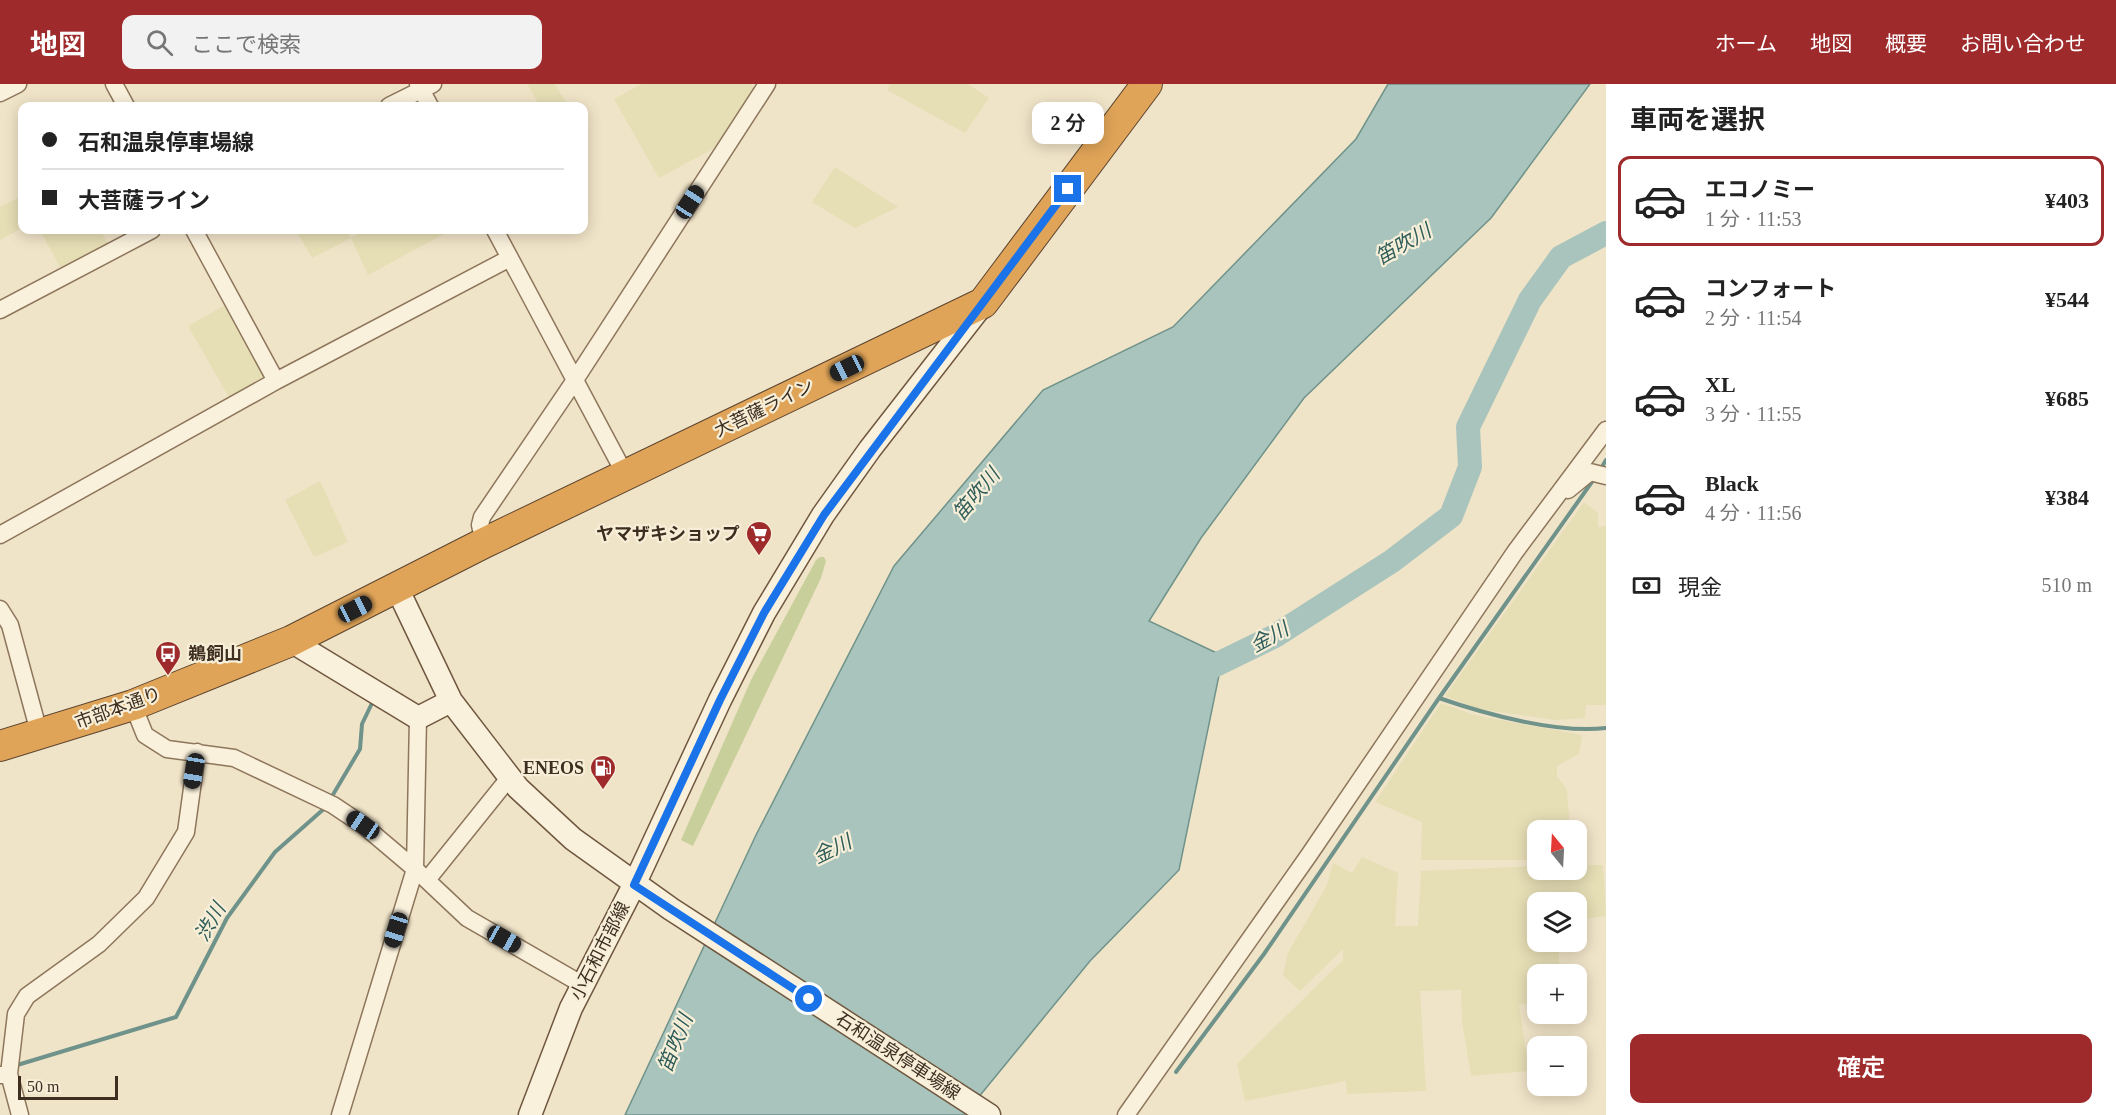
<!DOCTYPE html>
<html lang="ja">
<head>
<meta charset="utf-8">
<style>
  :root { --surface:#fff; --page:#f2f2f2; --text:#222; --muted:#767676; --line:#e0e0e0; --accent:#9e2a2b }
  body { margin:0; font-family:"Times New Roman","Noto Sans JP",serif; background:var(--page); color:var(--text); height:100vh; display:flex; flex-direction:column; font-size:22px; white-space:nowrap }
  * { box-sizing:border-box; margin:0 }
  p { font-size:20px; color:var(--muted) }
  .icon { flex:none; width:33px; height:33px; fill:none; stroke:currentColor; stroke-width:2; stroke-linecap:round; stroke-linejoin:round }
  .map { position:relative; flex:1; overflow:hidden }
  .details { display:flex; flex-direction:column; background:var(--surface); width:510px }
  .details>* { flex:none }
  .guide { position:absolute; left:18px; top:18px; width:570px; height:132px; border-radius:12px; box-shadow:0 3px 15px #0003; display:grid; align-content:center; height:132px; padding:0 24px; background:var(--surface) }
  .needle { width:39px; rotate:342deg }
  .tools { position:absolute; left:1527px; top:736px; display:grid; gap:12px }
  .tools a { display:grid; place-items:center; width:60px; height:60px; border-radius:12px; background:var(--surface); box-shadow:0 3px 15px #0003; font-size:30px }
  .scale { position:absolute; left:18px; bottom:15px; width:100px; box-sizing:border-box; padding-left:6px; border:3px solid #3d2e20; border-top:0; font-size:16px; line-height:21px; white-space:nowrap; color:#3d2e20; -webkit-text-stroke:4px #f7eed8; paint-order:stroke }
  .end { position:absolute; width:27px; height:27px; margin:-14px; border:8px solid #1a73e8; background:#fff; box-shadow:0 0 0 3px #fff }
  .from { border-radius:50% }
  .bubble { position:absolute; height:42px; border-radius:12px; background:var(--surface); box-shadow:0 3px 15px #0003; font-size:20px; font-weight:600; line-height:42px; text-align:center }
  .car { position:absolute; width:18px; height:36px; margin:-18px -9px; border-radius:8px; box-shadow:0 0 4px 2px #0007; background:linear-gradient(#222 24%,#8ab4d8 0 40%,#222 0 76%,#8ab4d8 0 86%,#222 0) }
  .guide b { display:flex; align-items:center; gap:21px; height:57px; font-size:22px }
  .guide b+b { border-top:2px solid var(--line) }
  .guide i { width:15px; height:15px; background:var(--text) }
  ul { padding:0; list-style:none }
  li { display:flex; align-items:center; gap:18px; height:90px; margin:0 12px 9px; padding:0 12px; border:3px solid transparent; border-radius:12px }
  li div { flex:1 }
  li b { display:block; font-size:22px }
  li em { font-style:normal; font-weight:600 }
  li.on { border-color:var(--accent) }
  li>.icon { width:54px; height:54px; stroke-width:1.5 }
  h2 { padding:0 24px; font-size:27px; line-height:72px }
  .pay { display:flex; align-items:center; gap:15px; height:66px; padding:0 24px; font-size:22px }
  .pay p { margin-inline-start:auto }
  .action { display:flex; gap:12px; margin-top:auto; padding:12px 24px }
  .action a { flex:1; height:69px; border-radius:12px; background:var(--accent); color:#fff; font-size:24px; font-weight:600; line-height:69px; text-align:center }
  header { display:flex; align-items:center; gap:36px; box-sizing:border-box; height:84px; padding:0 30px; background:var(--accent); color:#fff }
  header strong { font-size:28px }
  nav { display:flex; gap:33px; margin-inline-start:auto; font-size:21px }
  .search { width:420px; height:54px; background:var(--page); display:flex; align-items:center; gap:15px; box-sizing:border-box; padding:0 21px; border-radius:12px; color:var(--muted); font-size:22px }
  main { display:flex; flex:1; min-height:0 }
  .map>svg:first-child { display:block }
  .farmland { fill:#e6deb5 }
  .green { fill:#c9cf9b }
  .water { fill:#a9c4bc; stroke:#6f938a; stroke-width:1.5 }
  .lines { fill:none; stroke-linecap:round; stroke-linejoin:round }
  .stream { stroke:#6f938a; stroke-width:4 }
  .river { stroke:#a9c4bc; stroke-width:24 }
  .street-casing { stroke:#8d765c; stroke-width:19 }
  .secondary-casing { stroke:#6f573f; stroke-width:25 }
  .highway-casing { stroke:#5b4430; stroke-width:32 }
  .street { stroke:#faf1dc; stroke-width:16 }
  .secondary { stroke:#faf1dc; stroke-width:22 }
  .highway { stroke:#e0a458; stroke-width:30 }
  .route { stroke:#1a73e8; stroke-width:8 }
  .labels { text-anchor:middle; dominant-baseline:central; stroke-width:4.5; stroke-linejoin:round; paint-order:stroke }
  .street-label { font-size:18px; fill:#3d2e20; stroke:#f7eed8 }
  .poi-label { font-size:18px; font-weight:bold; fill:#3d2e20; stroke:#f7eed8; text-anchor:end }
  .water-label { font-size:20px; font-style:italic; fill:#2f5d5a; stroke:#f7eed8 }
</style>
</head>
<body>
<header>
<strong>地図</strong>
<div class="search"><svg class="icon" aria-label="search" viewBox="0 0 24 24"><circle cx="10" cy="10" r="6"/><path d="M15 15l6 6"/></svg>ここで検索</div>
<nav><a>ホーム</a><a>地図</a><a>概要</a><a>お問い合わせ</a></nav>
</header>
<main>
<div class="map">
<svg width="1606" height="1031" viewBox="0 0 1606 1031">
  <rect width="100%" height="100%" fill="#f0e4c8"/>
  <path class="farmland" d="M527,0H555L568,22H540Z
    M642,0H752L756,8L718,62L659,94L614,15Z
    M890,0H968L989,14L965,49L887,6Z
    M835,83L898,123L855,144L812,118Z
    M22,112V144L0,156V123Z
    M40,146H100L110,163L62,187Z
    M296,146H346L351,154L366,146H441L444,150L368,191L351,154L312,174Z
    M227,220L268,295L230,315L188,242Z
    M320,397L348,458L314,473L285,416Z
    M1584,418L1598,429V443L1606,442V621H1586L1585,634L1555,636L1478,625L1445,612Z
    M1441,619L1474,631L1582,651L1579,670L1557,682V692L1567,706L1570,747H1538L1537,776H1421L1422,738L1375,718Z
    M1362,773L1398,789L1395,842H1418L1421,787L1537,782L1538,786H1576L1577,781H1603L1606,832L1577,836L1576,819H1538V858H1558L1560,889L1570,891H1538L1537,918L1519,921L1529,987L1471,992L1462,938L1461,906L1420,907L1426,1007L1347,1010L1346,997L1245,1017L1237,980L1343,876V865L1300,907L1283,891L1288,869L1327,801L1333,779L1352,789Z"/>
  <path class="green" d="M820,473H824L826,477L821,494L693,762L681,756L751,596L816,476Z"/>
  <path class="water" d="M1388,0H1590L1491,134L1304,314L1201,454L1149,537L1223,572L1179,786L1090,877L964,1031H625L756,751L894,482L1043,306L1173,243L1356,55Z"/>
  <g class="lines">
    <path class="stream" d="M1600,386L1606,376
      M1439,614C1485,630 1558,650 1606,644
      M331,714L360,665L362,640L374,615
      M14,982L176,933L227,834L275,768L326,723
      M1176,988L1264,870L1439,614L1594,395"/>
    <path class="river" d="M1193,592L1275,552L1392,477L1451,432L1470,383L1468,343L1530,216L1561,173L1606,149"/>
    <defs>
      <path id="street" d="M114,0L126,22
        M418,0L430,22
        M0,9L18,0
        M389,22L433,0
        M194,146L276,297
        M495,146L626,392
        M0,226L152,146
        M1568,406L1590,388L1606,392
        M0,451L276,297L510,174
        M484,459L480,441L482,433L575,296L767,0
        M0,525L10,541L40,652
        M133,621L145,651L167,665L234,674L333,721L363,741L415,785L467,834L583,901
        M427,796L509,694
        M9,990L16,930L27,912L99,860L146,814L186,748L197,668
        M0,991L9,990L20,1031
        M340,1031L415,785L418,634
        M1126,1031L1309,771L1515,468L1606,346"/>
      <path id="secondary" d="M397,504L451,617L518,704L573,755L671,825L989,1031
        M291,557L418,634L451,617
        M530,1031L571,924L634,801L720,616L764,529L823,431L870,365L982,221"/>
      <path id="highway" d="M0,662L133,621L291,557L484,459L983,219L1147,0"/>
    </defs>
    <use href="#street" class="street-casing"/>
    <use href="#secondary" class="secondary-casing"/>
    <use href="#highway" class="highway-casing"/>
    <use href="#street" class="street"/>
    <use href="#secondary" class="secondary"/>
    <use href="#highway" class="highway"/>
  </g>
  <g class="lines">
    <path class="route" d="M809,915L634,801L720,616L764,529L824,431L1068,105"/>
  </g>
  <defs>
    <symbol id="supermarket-pin" viewBox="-11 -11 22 30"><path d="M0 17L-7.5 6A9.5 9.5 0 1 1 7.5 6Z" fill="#9e2a2b" stroke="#f7eed8"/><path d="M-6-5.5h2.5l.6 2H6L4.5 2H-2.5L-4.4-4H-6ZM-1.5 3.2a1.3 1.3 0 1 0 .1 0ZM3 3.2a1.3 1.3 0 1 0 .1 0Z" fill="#fff"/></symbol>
    <symbol id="bus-pin" viewBox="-11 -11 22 30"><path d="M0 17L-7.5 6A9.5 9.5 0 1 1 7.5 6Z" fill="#9e2a2b" stroke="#f7eed8"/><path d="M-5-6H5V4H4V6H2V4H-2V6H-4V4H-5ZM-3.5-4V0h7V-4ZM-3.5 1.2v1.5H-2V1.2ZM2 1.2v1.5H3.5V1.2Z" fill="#fff"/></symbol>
    <symbol id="fuel-pin" viewBox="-11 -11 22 30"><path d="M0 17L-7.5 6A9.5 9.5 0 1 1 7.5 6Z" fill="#9e2a2b" stroke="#f7eed8"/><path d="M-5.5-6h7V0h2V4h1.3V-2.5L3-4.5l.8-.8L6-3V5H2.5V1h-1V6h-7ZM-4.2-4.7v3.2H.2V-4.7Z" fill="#fff"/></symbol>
  </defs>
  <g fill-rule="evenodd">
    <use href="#supermarket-pin" x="744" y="435" width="30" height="40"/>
    <use href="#bus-pin" x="153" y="555" width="30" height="40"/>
    <use href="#fuel-pin" x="588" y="669" width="30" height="40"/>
  </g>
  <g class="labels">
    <g class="street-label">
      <text transform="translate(764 324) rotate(-26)">大菩薩ライン</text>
      <text transform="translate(118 624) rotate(-20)">市部本通り</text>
      <text transform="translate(600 867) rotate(-63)">小石和市部線</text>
      <text transform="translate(898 972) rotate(33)">石和温泉停車場線</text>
    </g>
    <g class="poi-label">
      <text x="740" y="450">ヤマザキショップ</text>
      <text x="188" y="570" text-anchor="start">鵜飼山</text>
      <text x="584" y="684">ENEOS</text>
    </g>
    <g class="water-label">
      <text transform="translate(1403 160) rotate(-30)">笛吹川</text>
      <text transform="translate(976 410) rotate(-50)">笛吹川</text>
      <text transform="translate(1269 553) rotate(-29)">金川</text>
      <text transform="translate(832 765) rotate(-26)">金川</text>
      <text transform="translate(210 838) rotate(-60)">渋川</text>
      <text transform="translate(675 959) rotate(-68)">笛吹川</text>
    </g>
  </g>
</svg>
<div class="tools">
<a><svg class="needle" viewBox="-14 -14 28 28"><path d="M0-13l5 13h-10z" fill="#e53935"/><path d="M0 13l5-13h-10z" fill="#767676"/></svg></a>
<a><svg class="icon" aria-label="layers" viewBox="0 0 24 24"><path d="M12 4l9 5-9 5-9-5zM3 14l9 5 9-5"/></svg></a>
<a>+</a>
<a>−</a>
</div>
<div class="scale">50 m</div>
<i class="end from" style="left:809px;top:915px"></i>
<i class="end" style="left:1068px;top:105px"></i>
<div class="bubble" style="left:1032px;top:18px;width:72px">2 分</div>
<i class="car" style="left:690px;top:118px;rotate:33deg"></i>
<i class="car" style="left:847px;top:284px;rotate:244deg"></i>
<i class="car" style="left:355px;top:525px;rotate:63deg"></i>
<i class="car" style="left:194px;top:687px;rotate:190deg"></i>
<i class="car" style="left:363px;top:741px;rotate:304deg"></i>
<i class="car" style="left:396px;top:846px;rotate:197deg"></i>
<i class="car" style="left:504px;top:855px;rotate:119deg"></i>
<div class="guide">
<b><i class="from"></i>石和温泉停車場線</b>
<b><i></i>大菩薩ライン</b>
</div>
</div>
<section class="details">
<h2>車両を選択</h2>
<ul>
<li class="on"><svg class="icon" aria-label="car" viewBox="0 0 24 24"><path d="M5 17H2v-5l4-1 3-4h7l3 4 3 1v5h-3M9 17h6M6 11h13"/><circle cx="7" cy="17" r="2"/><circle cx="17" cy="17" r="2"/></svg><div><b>エコノミー</b><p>1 分 · 11:53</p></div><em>¥403</em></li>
<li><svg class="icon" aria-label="car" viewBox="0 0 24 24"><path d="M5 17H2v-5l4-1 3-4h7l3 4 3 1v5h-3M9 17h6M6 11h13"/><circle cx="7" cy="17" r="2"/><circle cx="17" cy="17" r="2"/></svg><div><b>コンフォート</b><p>2 分 · 11:54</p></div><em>¥544</em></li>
<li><svg class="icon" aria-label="car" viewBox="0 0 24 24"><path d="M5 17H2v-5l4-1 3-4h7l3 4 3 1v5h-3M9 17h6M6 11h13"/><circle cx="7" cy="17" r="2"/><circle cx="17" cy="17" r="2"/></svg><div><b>XL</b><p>3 分 · 11:55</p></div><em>¥685</em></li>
<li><svg class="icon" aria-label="car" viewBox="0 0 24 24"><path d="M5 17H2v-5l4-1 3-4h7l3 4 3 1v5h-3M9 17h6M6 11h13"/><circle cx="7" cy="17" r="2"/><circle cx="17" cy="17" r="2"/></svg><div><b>Black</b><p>4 分 · 11:56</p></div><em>¥384</em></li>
</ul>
<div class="pay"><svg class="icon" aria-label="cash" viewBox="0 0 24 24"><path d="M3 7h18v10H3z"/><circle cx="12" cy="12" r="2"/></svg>現金<p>510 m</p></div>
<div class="action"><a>確定</a></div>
</section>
</main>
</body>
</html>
